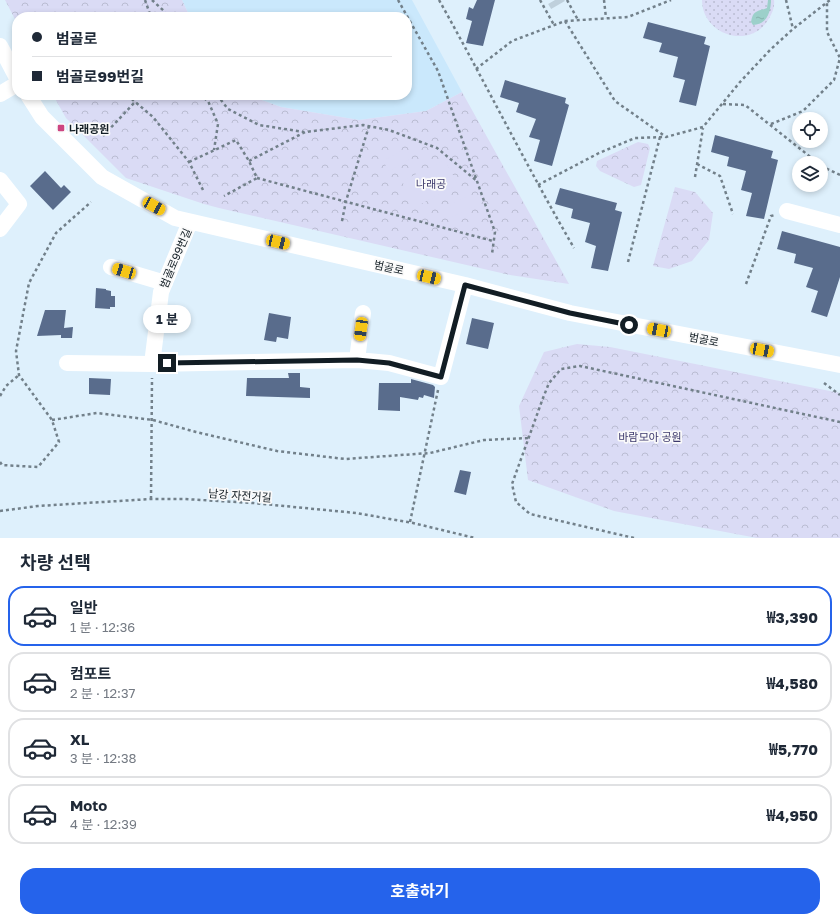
<!DOCTYPE html>
<html lang="ko">
<head>
<meta charset="utf-8">
<style>
  :root { --surface:#fff; --page:#f2f2f3; --text:#1f2937; --muted:#747a83; --line:#e0e1e3; --accent:#2563eb }
  body { margin:0; font-family:"Golos Text","Noto Sans KR",sans-serif; background:var(--page); color:var(--text); height:100vh; display:flex; flex-direction:column; font-size:15px; white-space:nowrap }
  * { box-sizing:border-box; margin:0 }
  p { font-size:13px; color:var(--muted) }
  .icon { flex:none; width:22px; height:22px; fill:none; stroke:currentColor; stroke-width:2; stroke-linecap:round; stroke-linejoin:round }
  .map { position:relative; height:538px; overflow:hidden }
  .details { display:flex; flex-direction:column; background:var(--surface); flex:1 }
  .details>* { flex:none }
  .hud { position:absolute; left:12px; top:12px; width:400px; height:88px; border-radius:16px; box-shadow:0 2px 6px #0003; display:grid; align-content:center; height:88px; padding:0 20px; background:var(--surface) }
  .buttons { position:absolute; left:792px; top:112px; display:grid; gap:8px }
  .buttons a { display:grid; place-items:center; width:36px; height:36px; border-radius:50%; background:var(--surface); box-shadow:0 2px 6px #0003; font-size:20px }
  .end { position:absolute; width:18px; height:18px; margin:-9px; border:5px solid #121d24; background:#fff; box-shadow:0 0 0 2px #fff }
  .from { border-radius:50% }
  .bubble { position:absolute; height:28px; border-radius:14px; background:var(--surface); box-shadow:0 2px 6px #0003; font-size:13px; font-weight:700; line-height:28px; text-align:center }
  .car { position:absolute; width:12px; height:24px; margin:-12px -6px; border-radius:5px; box-shadow:0 0 3px 1px #0007; background:linear-gradient(#f5c518 24%,#345 0 40%,#f5c518 0 76%,#345 0 86%,#f5c518 0) }
  .hud b { display:flex; align-items:center; gap:14px; height:38px; font-size:15px }
  .hud b+b { border-top:1px solid var(--line) }
  .hud i { width:10px; height:10px; background:var(--text) }
  ul { padding:0; list-style:none }
  li { display:flex; align-items:center; gap:12px; height:60px; margin:0 8px 6px; padding:0 12px; border:2px solid var(--line); border-radius:16px }
  li div { flex:1 }
  li b { display:block; font-size:15px }
  li em { font-style:normal; font-weight:700 }
  li.current { border-color:var(--accent) }
  li>.icon { width:36px; height:36px; stroke-width:1.5 }
  h2 { padding:0 20px; font-size:18px; line-height:48px }
  .action { display:flex; gap:8px; margin-top:auto; padding:8px 20px }
  .action a { flex:1; height:46px; border-radius:16px; background:var(--accent); color:#fff; font-size:16px; font-weight:700; line-height:46px; text-align:center }
  .map>svg:first-child { display:block }
  .built { fill:#cae8fc }
  .forest { fill:url(#forest-crowns) }
  .garden { fill:url(#garden-dots) }
  .pitch { fill:#dadbf5 }
  .water { fill:url(#water-ripples) }
  .building { fill:#596c8c }
  .lines { fill:none; stroke-linecap:round; stroke-linejoin:round }
  .minor-tunnel { stroke:#bfd0dc; stroke-width:16; stroke-dasharray:16 8; stroke-linecap:butt }
  .path { stroke:#72808a; stroke-width:2.5; stroke-dasharray:3 3; stroke-linecap:butt }
  .minor { stroke:#fff; stroke-width:16 }
  .route { stroke:#121d24; stroke-width:5 }
  .poi-dot { fill:#cd4581; stroke:#fafafa; stroke-width:1.5 }
  .labels { text-anchor:middle; dominant-baseline:central; stroke-width:3.5; stroke-linejoin:round; paint-order:stroke }
  .poi-label { font-size:11px; font-weight:bold; fill:#121d24; stroke:#fafafa; text-anchor:start }
  .park-label { font-size:11px; fill:#3c396c; stroke:#fafafa }
  .street-label { font-size:11px; fill:#121d24; stroke:#fafafa }
</style>
</head>
<body>
<div class="map">
<svg width="840" height="538" viewBox="0 0 840 538">
  <defs>
    <pattern id="forest-crowns" width="20" height="18" patternUnits="userSpaceOnUse"><rect width="20" height="18" fill="#dadbf5"/><path d="M2 6a3 3 0 1 1 6 0M12 15a3 3 0 1 1 6 0" fill="none" stroke="#babcd2"/></pattern>
    <pattern id="garden-dots" width="8" height="8" patternUnits="userSpaceOnUse"><rect width="8" height="8" fill="#dadbf5"/><path d="M2 2h.1M6 6h.1" fill="none" stroke="#babcd2" stroke-width="1.8" stroke-linecap="round"/></pattern>
    <pattern id="water-ripples" width="26" height="14" patternUnits="userSpaceOnUse"><rect width="26" height="14" fill="#9cd0ca"/><path d="M2 4q2-2 4 0t4 0M15 11q2-2 4 0t4 0" fill="none" stroke="#85b2ad"/></pattern>
  </defs>
  <rect width="100%" height="100%" fill="#def0fc"/>
  <path class="built" d="M182,0H412L462,92L426,111L359,120L281,107L248,95H407V17H190Z"/>
  <path class="forest" d="M5,0H182L190,17H17V23Z
    M462,92L569,284L510,275L219,208L204,204L126,178L66,118L53,95H248L281,107L359,120L426,111Z
    M638,142L648,144L650,148L641,185L634,187L600,171L596,166L597,161Z
    M675,187L695,192L713,213L709,240L692,261L669,269L653,266Z
    M577,344L610,347L840,393V538H757L614,511L528,480L519,406L544,352Z"/>
  <path class="garden" d="M702,0H774C775,7 772,14 768,20C750,50 702,35 702,0Z"/>
  <path class="pitch" d="M406,148L412,158L389,171L383,161Z
    M445,160L458,185L415,207L402,181Z
    M470,195L475,206L452,217L447,207Z"/>
  <path class="water" d="M768,0H771C771,11 767,25 753,25L751,22C753,10 757,12 767,8Z"/>
  <path class="building" d="M477,0H495L483,46L466,43L472,21L466,19L469,7L473,9Z
    M648,22L706,37L704,44L710,46L696,106L679,102L685,80L673,77L678,57L659,52L662,43L643,38Z
    M505,80L566,98L565,103L569,105L552,166L534,161L540,140L529,137L536,119L516,112L519,103L500,97Z
    M715,135L773,151L771,158L778,160L764,219L746,216L752,193L741,190L746,171L727,166L729,157L711,152Z
    M45,171L61,188L64,185L71,192L53,210L30,186Z
    M560,188L617,203L615,210L622,212L608,271L591,268L596,246L585,242L590,223L571,218L573,209L555,204Z
    M782,231L840,247V277L827,317L811,312L818,291L806,287L813,268L794,263L796,254L777,249Z
    M96,288L106,289V290L111,291V296H115V307H110V309L95,308Z
    M45,310H66L64,328L73,327L72,338H61V335L37,336Z
    M269,313L291,317L288,339L277,337L276,342L264,340Z
    M472,318L494,323L488,349L466,344Z
    M288,373H300V387L310,388V398L246,396L247,378H289Z
    M89,378L111,379L110,395L89,394Z
    M411,379L433,385L435,387L434,398L424,395L423,398L419,397L418,400L400,397V411L378,410L379,383H411Z
    M460,470L471,472L466,495L454,492Z"/>
  <g class="lines">
    <path class="minor-tunnel" d="M555,0L558,5"/>
    <path class="path" d="M145,0L151,17
      M152,0L164,11L168,17
      M398,0L438,71L495,232L492,254
      M439,0C485,82 527,167 574,248
      M540,0L554,25
      M567,0L578,20
      M604,0L606,18
      M786,0L793,29
      M565,21L615,101L666,137L703,127L740,82L771,49L793,29L830,0
      M476,69L512,41L565,21L628,17L671,0
      M127,95L153,117L189,162L203,190
      M199,95L208,101L218,124L214,150
      M217,95L228,109L259,125L304,132
      M723,104L745,105L818,163
      M771,124L803,111L834,80L840,58L827,32V3
      M103,136L135,102
      M249,161L305,132L363,125L389,130L437,148L477,181
      M189,162L236,140L249,161L257,178L224,196
      M697,164L720,176L733,214
      M821,166L840,175
      M695,177L703,128
      M257,178L493,241
      M538,185L599,153L635,138L665,137
      M342,221L346,201L369,126
      M628,262L660,137
      M746,284L771,216L775,215
      M824,383L840,395
      M0,396L6,386L19,375
      M52,420L97,413L153,420L196,432L277,451L345,459L430,453L484,440L528,438
      M0,462L2,465L38,467L59,442L52,420L19,375L16,351L29,283L56,233L91,202
      M151,499L152,378
      M0,511L38,506L151,499H184L253,503L356,513L413,523L475,538
      M410,522L438,390
      M634,538L530,514L516,502L512,484L543,398L549,383L561,369L580,366L840,422"/>
    <path class="minor" d="M0,46L17,78
      M0,94L17,84
      M28,95L42,117L102,177L175,218L465,285L570,313L840,365
      M0,180L19,204L0,229
      M787,211L840,225
      M190,222L161,292L152,364L357,360L389,363L441,377L465,285
      M111,267L165,283
      M357,360L363,313
      M67,363L152,364"/>
  </g>
  <g class="lines">
    <path class="route" d="M167,363L357,360L389,363L441,377L465,285L570,313L629,325"/>
  </g>
  <rect class="poi-dot" x="57" y="124" width="8" height="8" rx="2"/>
  <g class="labels">
    <g class="poi-label">
      <text x="69" y="128">나래공원</text>
    </g>
    <g class="park-label">
      <text x="431" y="183">나래공</text>
      <text x="650" y="436">바람모아 공원</text>
    </g>
    <g class="street-label">
      <text transform="translate(175 258) rotate(-67)">범골로99번길</text>
      <text transform="translate(389 267) rotate(13)">범골로</text>
      <text transform="translate(704 339) rotate(11)">범골로</text>
      <text transform="translate(240 495) rotate(4)">남강 자전거길</text>
    </g>
  </g>
</svg>
<div class="buttons">
<a><svg class="icon" aria-label="locate" viewBox="0 0 24 24"><circle cx="12" cy="12" r="6"/><path d="M12 2v4M12 18v4M2 12h4M18 12h4"/></svg></a>
<a><svg class="icon" aria-label="layers" viewBox="0 0 24 24"><path d="M12 4l9 5-9 5-9-5zM3 14l9 5 9-5"/></svg></a>
</div>
<i class="end from" style="left:629px;top:325px"></i>
<i class="end" style="left:167px;top:363px"></i>
<div class="bubble" style="left:143px;top:305px;width:48px">1 분</div>
<i class="car" style="left:154px;top:206px;rotate:119deg"></i>
<i class="car" style="left:278px;top:242px;rotate:103deg"></i>
<i class="car" style="left:124px;top:271px;rotate:287deg"></i>
<i class="car" style="left:429px;top:277px;rotate:103deg"></i>
<i class="car" style="left:361px;top:329px;rotate:188deg"></i>
<i class="car" style="left:659px;top:330px;rotate:281deg"></i>
<i class="car" style="left:762px;top:350px;rotate:101deg"></i>
<div class="hud">
<b><i class="from"></i>범골로</b>
<b><i></i>범골로99번길</b>
</div>
</div>
<section class="details">
<h2>차량 선택</h2>
<ul>
<li class="current"><svg class="icon" aria-label="car" viewBox="0 0 24 24"><path d="M5 17H2v-5l4-1 3-4h7l3 4 3 1v5h-3M9 17h6M6 11h13"/><circle cx="7" cy="17" r="2"/><circle cx="17" cy="17" r="2"/></svg><div><b>일반</b><p>1 분 · 12:36</p></div><em>₩3,390</em></li>
<li><svg class="icon" aria-label="car" viewBox="0 0 24 24"><path d="M5 17H2v-5l4-1 3-4h7l3 4 3 1v5h-3M9 17h6M6 11h13"/><circle cx="7" cy="17" r="2"/><circle cx="17" cy="17" r="2"/></svg><div><b>컴포트</b><p>2 분 · 12:37</p></div><em>₩4,580</em></li>
<li><svg class="icon" aria-label="car" viewBox="0 0 24 24"><path d="M5 17H2v-5l4-1 3-4h7l3 4 3 1v5h-3M9 17h6M6 11h13"/><circle cx="7" cy="17" r="2"/><circle cx="17" cy="17" r="2"/></svg><div><b>XL</b><p>3 분 · 12:38</p></div><em>₩5,770</em></li>
<li><svg class="icon" aria-label="car" viewBox="0 0 24 24"><path d="M5 17H2v-5l4-1 3-4h7l3 4 3 1v5h-3M9 17h6M6 11h13"/><circle cx="7" cy="17" r="2"/><circle cx="17" cy="17" r="2"/></svg><div><b>Moto</b><p>4 분 · 12:39</p></div><em>₩4,950</em></li>
</ul>
<div class="action"><a>호출하기</a></div>
</section>
</body>
</html>
